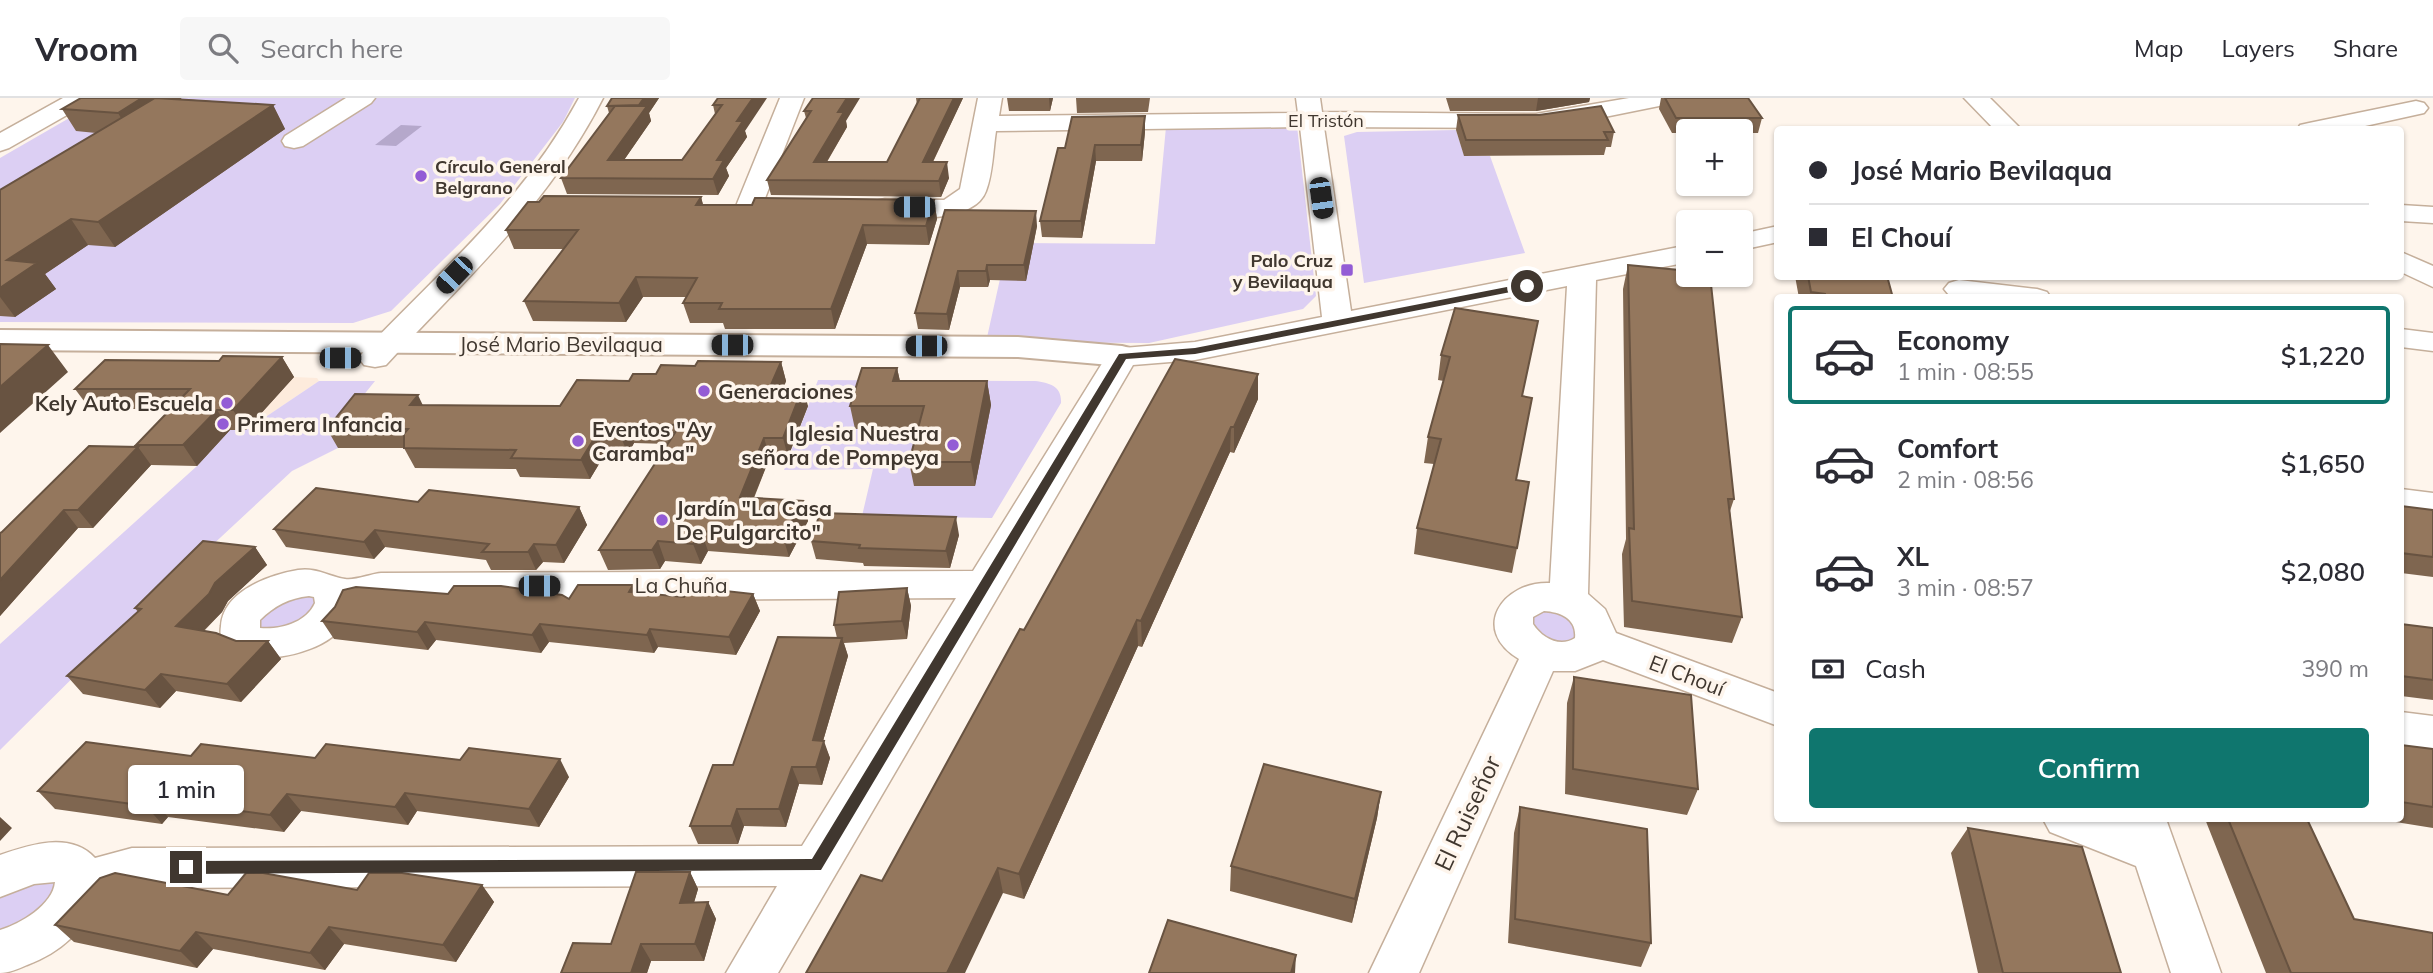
<!DOCTYPE html>
<html lang="en">
<head>
<meta charset="utf-8">
<style>
  :root { --surface:#fff; --page:#f7f7f7; --text:#2b2b33; --muted:#7c7c81; --line:#e1e1e2; --accent:#0f766e }
  body { margin:0; font-family:Mulish,sans-serif; background:var(--page); color:var(--text); height:100vh; display:flex; flex-direction:column; font-size:26px; white-space:nowrap }
  * { box-sizing:border-box; margin:0 }
  p { font-size:23px; color:var(--muted) }
  .icon { flex:none; width:38px; height:38px; fill:none; stroke:currentColor; stroke-width:2; stroke-linecap:round; stroke-linejoin:round }
  .map { position:relative; flex:1; overflow:hidden }
  .details { position:absolute; left:1774px; top:196px; width:630px; height:528px; display:flex; flex-direction:column; background:var(--surface); border-radius:7px; box-shadow:0 2px 5px #0004 }
  .details>* { flex:none }
  .banner { position:absolute; left:1774px; top:28px; width:630px; height:154px; border-radius:7px; box-shadow:0 2px 5px #0004; display:grid; align-content:center; height:154px; padding:0 35px; background:var(--surface) }
  .buttons { position:absolute; left:1676px; top:21px; display:grid; gap:14px }
  .buttons a { display:grid; place-items:center; width:77px; height:77px; border-radius:7px; background:var(--surface); box-shadow:0 2px 5px #0004; font-size:35px }
  .end { position:absolute; width:32px; height:32px; margin:-16px; border:9px solid #40372f; background:#fff; box-shadow:0 0 0 4px #fff }
  .from { border-radius:50% }
  .bubble { position:absolute; height:49px; border-radius:7px; background:var(--surface); box-shadow:0 2px 5px #0004; font-size:23px; font-weight:600; line-height:49px; text-align:center }
  .car { position:absolute; width:21px; height:42px; margin:-21px -10px; border-radius:9px; box-shadow:0 0 5px 2px #0007; background:linear-gradient(#222 24%,#8ab4d8 0 40%,#222 0 76%,#8ab4d8 0 86%,#222 0) }
  .banner b { display:flex; align-items:center; gap:24px; height:66px; font-size:26px }
  .banner b+b { border-top:2px solid var(--line) }
  .banner i { width:18px; height:18px; background:var(--text) }
  ul { padding:12px 0 0; list-style:none }
  li { display:flex; align-items:center; gap:21px; height:98px; margin:0 14px 10px; padding:0 21px; border:4px solid transparent; border-radius:7px }
  li div { flex:1 }
  li b { display:block; font-size:26px }
  li em { font-style:normal; font-weight:600 }
  li.active { border-color:var(--accent) }
  li>.icon { width:63px; height:63px; stroke-width:1.5 }
  .pay { display:flex; align-items:center; gap:18px; height:77px; padding:0 35px; font-size:26px }
  .pay p { margin-inline-start:auto }
  .cta { display:flex; gap:14px; margin-top:auto; padding:14px 35px }
  .cta a { flex:1; height:80px; border-radius:7px; background:var(--accent); color:#fff; font-size:28px; font-weight:600; line-height:80px; text-align:center }
  header { display:flex; align-items:center; gap:42px; box-sizing:border-box; height:98px; padding:0 35px; background:var(--surface); border-bottom:2px solid var(--line) }
  header strong { font-size:33px }
  nav { display:flex; gap:38px; margin-inline-start:auto; font-size:24px }
  .search { width:490px; height:63px; background:var(--page); display:flex; align-items:center; gap:18px; box-sizing:border-box; padding:0 24px; border-radius:7px; color:var(--muted); font-size:26px }
  .map>svg:first-child { display:block }
  .built { fill:#fdebdc }
  .green { fill:#dccff3 }
  .water { fill:#b5a8cb }
  .lines { fill:none; stroke-linecap:round; stroke-linejoin:round }
  .minor-casing { stroke:#c5af9b; stroke-width:3 }
  .major-casing { stroke:#c5af9b; stroke-width:4 }
  .minor { fill:#fff; fill-rule:evenodd }
  .major { fill:#fff; fill-rule:evenodd }
  .wall { fill:#7f6650 }
  .shaded-wall { fill:#685341 }
  .building { fill:#94775d; stroke:#685341; stroke-width:2 }
  .route { fill:#40372f }
  .poi-dot { fill:#935cd5; stroke:#fef5ec; stroke-width:2.5 }
  .labels { text-anchor:middle; dominant-baseline:central; stroke-width:7; stroke-linejoin:round; paint-order:stroke }
  .far-street-label { font-size:18px; fill:#40372f; stroke:#fef5ec }
  .far-poi-label { font-size:18px; font-weight:bold; fill:#40372f; stroke:#fef5ec; text-anchor:start }
  .street-label { font-size:21px; fill:#40372f; stroke:#fef5ec }
  .poi-label { font-size:21px; font-weight:bold; fill:#40372f; stroke:#fef5ec; text-anchor:start }
  .near-street-label { font-size:24px; fill:#40372f; stroke:#fef5ec }
</style>
</head>
<body>
<header>
<strong>Vroom</strong>
<div class="search"><svg class="icon" aria-label="search" viewBox="0 0 24 24"><circle cx="10" cy="10" r="6"/><path d="M15 15l6 6"/></svg>Search here</div>
<nav><a>Map</a><a>Layers</a><a>Share</a></nav>
</header>
<div class="map">
<svg width="2433" height="875" viewBox="0 0 2433 875">
  <rect width="100%" height="100%" fill="#fef5ec"/>
  <path class="built" d="M294,279L317,280L319,283L246,332Z"/>
  <path class="green" d="M104,0H575L563,24L500,106L391,213L353,225L0,224V60Z
    M1297,28L1316,198L1303,211L1149,245L986,244L1008,145L1155,146L1166,29Z
    M1456,32L1464,57L1490,58L1525,155L1364,185L1344,38L1357,34Z
    M818,282L1035,283C1050,285 1062,288 1061,305L992,420L862,418L873,371L784,372Z
    M319,283H375L350,314L338,350L292,373L121,532L0,652V546L197,368L230,332H246Z
    M287,494L323,499L307,527L255,535L256,513Z
    M1540,505L1588,531L1563,554L1521,519Z
    M51,775L63,795L0,843V789Z"/>
  <path class="water" d="M401,27L422,28L396,48L375,47Z"/>
  <g class="lines">
    <defs>
      <path id="minor" d="M63,0H92L88,5L9,50L0,53V35Z
        M346,0H375L371,5L303,48L294,50L285,48L282,43L285,38Z
        M579,0H603C548,108 467,179 386,267L375,269L364,267L359,260L364,253C443,171 524,102 579,0Z
        M780,0H804L762,108L759,114L749,116L739,114L736,108Z
        M978,0H1002L999,18L1298,15L1296,0H1320L1322,14L1536,16L1629,0H1676L1672,5L1664,7L1565,27L1536,30L1324,29L1351,213L1689,147V164L1596,182L1588,496L1605,511L1616,535L1778,595V628L1603,562L1575,573H1553L1419,875H1369L1519,561C1470,532 1502,483 1550,485L1567,188L1195,262L1133,267L778,875H726L777,788L132,790L99,800C83,833 62,854 27,867C18,871 9,875 0,875V832C20,826 53,807 55,784L34,786L0,799V757C29,747 70,733 95,760L132,750L802,748L956,500L367,504L353,508C348,520 342,531 332,539C309,557 250,571 226,547C220,542 220,535 221,528C223,493 269,477 298,472C315,469 328,478 345,481C354,483 370,476 381,475L973,473L1111,251L1195,244L1322,219L1300,29L996,33C993,52 993,75 986,93C974,126 903,122 875,115L872,109L875,103L885,101L944,102L960,91ZM309,498L314,499L315,505C306,525 280,532 260,530V522C274,508 289,500 309,498ZM1544,513C1561,514 1577,521 1575,540C1560,550 1542,540 1533,526V519Z
        M1964,0H1990L2022,32H1995Z
        M2416,3L2424,5L2428,10L2424,15L2347,32H2297L2300,27L2309,25Z
        M2401,107L2433,109V125L2401,123Z
        M1778,128V144L1741,152V136Z
        M2401,154L2433,168V189L2401,174Z
        M1959,182L2037,191L2047,194L2051,200L1949,197L1944,191L1949,185Z
        M2401,231L2433,235V253L2401,249Z
        M2401,391L2433,395V419L2401,415Z
        M2401,614L2433,618V652L2401,648Z
        M2043,721H2166L2221,875H2171L2136,768L2050,734Z"/>
      <path id="major" d="M0,232L1018,239L1122,248L1134,251L1138,258L1134,265L1122,268L1018,259L0,252Z"/>
    </defs>
    <use href="#minor" class="minor-casing"/>
    <use href="#major" class="major-casing"/>
    <use href="#minor" class="minor"/>
    <use href="#major" class="major"/>
  </g>
  <path class="wall" d="M612,0H659L649,15L651,23L624,62H682L715,16L713,7L718,0L745,33L747,39L726,70L729,78L718,97L567,96L561,80L609,15L607,8Z
    M813,0L846,23L847,29L827,64H887L917,7L916,0H963L933,64L949,80L941,99L771,97L767,82L806,20L804,13Z
    M1007,0H1053L1050,13H1009Z
    M1076,0H1150L1148,14L1077,15Z
    M1446,0H1590L1589,4L1536,13H1450Z
    M1661,0H1748L1762,20L1758,35H1741V33H1689V35H1672L1659,11Z
    M182,1L273,7L285,31L115,149L88,147L45,176L56,191L15,219L0,218V92L96,35L76,33L62,11Z
    M1458,17L1614,34L1611,49H1606L1604,57L1464,58L1456,32Z
    M1145,18V34L1142,63H1096L1082,140L1042,139L1040,123L1065,50Z
    M701,99L703,107H752L934,102L937,121L929,147L867,146L835,231H725L723,225H690L683,205L687,199H643L626,224L533,223L524,203L564,151H514L506,132Z
    M945,112L1037,128L1026,183L990,182L988,189H960L949,232L918,231L915,215Z
    M1628,167L1734,401L1730,413L1742,519L1732,545L1624,529L1622,456L1626,441L1623,191Z
    M1795,178H1887L1893,200H1799Z
    M1455,210L1523,298L1516,382L1517,450L1512,475L1414,456L1417,430L1434,366L1424,365L1428,339L1444,283L1438,282L1441,257Z
    M282,259L294,279L246,332H230L197,368L151,367L93,430H78L0,518V435L2,434L138,349L136,347L171,311H90L75,291L219,263Z
    M781,264L786,283L784,289L808,308L788,359H770L754,400L803,403L808,423L789,459L708,453L701,466L665,463L660,471L608,472L599,452L668,346L634,345L628,356H605L590,381L520,379L516,371L415,370L404,350H338L327,331L423,307L560,308L629,283L695,268Z
    M897,270L900,283H987L991,307L975,388H914L909,364L917,331H855L850,308Z
    M1258,276V301L1234,355L1230,354L1142,549L1138,548L1024,801L1003,795L882,783L1024,532Z
    M418,404L579,409L587,427L564,465L543,464L536,472H491L486,462L385,449L374,461L286,449L274,431Z
    M2401,408L2433,412V479L2401,475Z
    M959,437L950,470L864,468L863,465L816,461L811,443Z
    M255,449L267,467L228,503L222,514L204,533L236,543H268L281,561L241,604L176,593L160,610L83,596L67,578L138,514L135,510Z
    M633,487L636,494L684,499L753,496L760,513L736,557L658,549L654,555L549,544L541,555L436,542L428,552L334,541L322,523L448,496L569,501Z
    M907,490L911,508L907,541L844,545L848,558L823,643L830,660L822,687L799,686L786,729L744,728L738,746H698L690,728L733,667L837,540L834,527Z
    M2401,526L2433,530V602L2401,598Z
    M1574,579L1698,691L1687,717L1565,696L1567,605Z
    M2401,647L2433,651V730L2377,721H2401Z
    M191,658L315,660L569,679L539,729L417,713L408,727L301,713L284,734L168,719L162,726L55,711L38,693Z
    M1381,694L1377,720L1352,825L1230,793L1231,768Z
    M1520,709L1651,845L1641,869L1508,845L1514,735Z
    M2205,721H2307L2354,821L2433,875H2266Z
    M1968,730L2121,875H1978L1951,755Z
    M690,774L698,791L694,804H708L716,821L704,863H651L647,875H561L611,846Z
    M482,787L494,804L456,864L344,846L325,872L213,851L197,870L74,844L55,827L228,797Z"/>
  <path class="shaded-wall" d="M142,0H181L183,4L131,37L118,15Z
    M644,0H659L649,15L651,23L613,78L608,62Z
    M753,0H767L745,33L747,39L726,70L729,78L718,97L713,81L717,62L737,23Z
    M847,0H860L846,23L847,29L817,80L814,64L838,14Z
    M954,0H963L925,80L923,64Z
    M1049,0H1053L1050,13Z
    M1538,0H1590L1589,4L1536,13Z
    M273,7L285,31L115,149L98,124Z
    M1145,18V34L1142,63L1141,47Z
    M1095,47L1096,63L1082,140L1081,123Z
    M947,64L949,80L941,99L939,83Z
    M701,99L706,118L696,107Z
    M934,102L937,121L929,147L926,128Z
    M1036,113L1037,128L1026,183L1024,167Z
    M71,121L88,147L45,176L56,191L15,219L0,199V190L7,162Z
    M863,127L867,146L835,231L831,211Z
    M987,167L990,182L988,189L986,173Z
    M958,173L960,189L949,232L947,216Z
    M636,179L643,199L626,224L619,205Z
    M48,247L68,274L0,335V289Z
    M282,259L294,279L246,332L233,312Z
    M781,264L786,283L776,308L770,289Z
    M897,270L902,293L893,283Z
    M1258,276V301L1234,355V329Z
    M987,283L991,307L975,388L971,364Z
    M803,289L808,308L788,359L783,340Z
    M418,297L427,316L410,307Z
    M217,312L230,332L197,368L183,347Z
    M627,326L634,345L628,356L620,337Z
    M1231,329L1230,354L1142,549L1141,523Z
    M597,336L605,356L590,381L581,362Z
    M764,340L770,359L746,418L740,399Z
    M138,349L151,367L93,430L78,412Z
    M803,403L808,423L789,459L783,439Z
    M579,409L587,427L564,465L556,447Z
    M64,412L78,430L0,518V482Z
    M956,419L959,437L950,470L946,453Z
    M375,432L385,449L374,461L364,444Z
    M701,433L708,453L701,466L693,446Z
    M658,443L665,463L660,471L652,452Z
    M534,446L543,464L536,472L528,454Z
    M255,449L267,467L228,503L222,514L190,546L176,528L215,485Z
    M633,487L640,505L629,494Z
    M907,490L911,508L907,541L902,523Z
    M753,496L760,513L736,557L729,539Z
    M1137,522L1138,548L1024,801L1019,776Z
    M425,524L436,542L428,552L417,534Z
    M540,526L549,544L541,555L532,537Z
    M650,531L658,549L654,555L647,537Z
    M842,540L848,558L818,660L813,642Z
    M268,543L281,561L241,604L227,586Z
    M161,576L176,593L160,610L145,592Z
    M824,643L830,660L822,687L816,669Z
    M560,661L569,679L539,729L529,711Z
    M792,669L799,686L786,729L779,711Z
    M1381,694L1377,720L1352,825L1355,801Z
    M405,695L417,713L408,727L395,709Z
    M287,696L301,713L284,734L270,717Z
    M152,701L168,719L162,726L146,708Z
    M737,711L744,728L738,746L731,728Z
    M0,719L12,730L0,743Z
    M998,770L1003,795L965,875H947Z
    M690,774L698,791L689,822L680,805Z
    M482,787L494,804L456,864L443,847Z
    M708,804L716,821L704,863L695,846Z
    M329,829L344,846L325,872L310,855Z
    M196,834L213,851L197,870L180,853Z
    M641,846L651,863L647,875H631Z
    M1296,857L1295,875H1291Z"/>
  <path class="building" d="M81,0H142L118,15L62,11Z
    M155,0L273,7L98,124L71,121L7,162L37,165L0,190V92Z
    M612,0H644L639,7L607,8Z
    M718,0H753L737,23H743L717,62H724L713,81L561,80L615,8H647L608,62H682L722,7H713Z
    M813,0H847L838,14H844L814,64H887L920,0H954L923,64H947L939,83L767,82L811,13H804Z
    M1665,0H1748L1762,20H1676Z
    M1601,8L1614,34H1604L1608,42H1466L1458,17H1539Z
    M1145,18L1141,47H1095L1081,123H1040L1058,50H1065L1072,19Z
    M544,98L701,99L696,107H752L755,100L934,102L926,128L863,127L831,211H719L722,205H683L697,180L636,179L619,205L524,203L578,132H506L528,104H539Z
    M945,112L1036,113L1024,167H987L986,173H958L947,216L915,215Z
    M1628,167L1689,173V177H1710L1734,401H1728L1742,519L1632,503L1629,430L1634,431Z
    M1808,178H1887L1893,200H1826L1825,196L1811,194Z
    M1455,210L1538,223L1522,298L1532,300L1516,382L1529,384L1517,450L1417,430L1441,341L1428,339L1450,259L1441,257Z
    M0,246L48,247L0,289Z
    M223,258L282,259L233,312H217L183,347H136L190,291H75L105,262L219,263Z
    M1175,261L1258,276L1234,329H1231L1141,523L1137,522L1019,776L998,770L947,875H806L861,777L882,783L1020,531L1024,532Z
    M698,263L781,264L770,289H803L783,340H764L740,399L803,403L783,439L701,433L693,446L658,443L652,452H599L680,327L627,326L620,337L597,336L581,362L511,360L516,352L404,350V336L408,331H327L355,296L418,297L410,307L560,308L577,282L629,283L633,276H656L661,267L695,268Z
    M862,270H897L893,283H987L971,364H909L924,308H850Z
    M89,348L138,349L78,412H64L0,482V435L2,434Z
    M316,390L418,404L429,392L579,409L556,447L534,446L528,454H482L489,446L375,432L364,444L274,431Z
    M2401,408L2433,412V459L2401,455Z
    M820,415L956,419L946,453L859,450L860,447L811,443Z
    M203,443L255,449L215,485L209,496L176,528L216,535L236,543H268L227,586L161,576L145,592L67,578L141,511L135,510Z
    M578,487H633L629,494L684,499L690,489L753,496L729,539L650,531L647,537L540,526L532,537L425,524L417,534L322,523L335,509L343,492L356,489L448,496L454,488H501L562,497L569,501Z
    M907,490L902,523L834,527L839,494Z
    M2401,526L2433,530V582L2401,578Z
    M778,539L842,540L813,642L824,643L816,669H792L779,711H737L731,728H690L713,667H733Z
    M1574,579L1691,597L1698,691L1573,671Z
    M86,644L191,658L201,646L315,660L326,646L460,662L469,650L560,661L529,711L405,695L395,709L287,696L270,717L152,701L146,708L38,693Z
    M2401,647L2433,651V709L2401,704Z
    M1264,666L1381,694L1355,801L1231,768Z
    M1520,709L1647,731L1651,845L1515,821Z
    M2228,721H2307L2354,821L2433,835V875H2291Z
    M1968,730L2082,749L2121,875H2003Z
    M636,774H690L680,805L708,804L695,846H641L631,875H561L573,845L611,846Z
    M115,775L228,797L246,775H263L357,792L369,775H402L482,787L443,847L329,829L310,855L196,834L180,853L55,827L100,780Z
    M1168,822L1296,857L1291,875H1149Z"/>
  <path class="route" d="M1527,185L1531,186V190L1195,256L1126,261L821,772L186,776L178,769L186,763L812,761L1119,256L1195,250Z"/>
  <g class="poi-dot">
    <circle cx="421" cy="78" r="7"/>
    <rect x="1340" y="165" width="14" height="14" rx="3.5"/>
    <circle cx="704" cy="293" r="7"/>
    <circle cx="227" cy="305" r="7"/>
    <circle cx="223" cy="326" r="7"/>
    <circle cx="578" cy="343" r="7"/>
    <circle cx="953" cy="347" r="7"/>
    <circle cx="662" cy="422" r="7"/>
  </g>
  <g class="labels">
    <g class="far-street-label">
      <text x="1326" y="22">El Tristón</text>
    </g>
    <g class="far-poi-label">
      <text x="435" y="68">Círculo General<tspan x="435" dy="21">Belgrano</tspan></text>
      <text x="1333" y="162" text-anchor="end">Palo Cruz<tspan x="1333" dy="21">y Bevilaqua</tspan></text>
    </g>
    <g class="street-label">
      <text x="561" y="246">José Mario Bevilaqua</text>
      <text x="681" y="487">La Chuña</text>
      <text transform="translate(1687 577) rotate(21)">El Chouí</text>
    </g>
    <g class="poi-label">
      <text x="718" y="293">Generaciones</text>
      <text x="213" y="305" text-anchor="end">Kely Auto Escuela</text>
      <text x="237" y="326">Primera Infancia</text>
      <text x="592" y="331">Eventos "Ay<tspan x="592" dy="24">Caramba"</tspan></text>
      <text x="939" y="335" text-anchor="end">Iglesia Nuestra<tspan x="939" dy="24">señora de Pompeya</tspan></text>
      <text x="676" y="410">Jardín "La Casa<tspan x="676" dy="24">De Pulgarcito"</tspan></text>
    </g>
    <g class="near-street-label">
      <text transform="translate(1467 715) rotate(-65)">El Ruiseñor</text>
    </g>
  </g>
</svg>
<div class="buttons">
<a>+</a>
<a>−</a>
</div>
<i class="end from" style="left:1527px;top:188px"></i>
<i class="end" style="left:186px;top:769px"></i>
<div class="bubble" style="left:128px;top:667px;width:116px">1 min</div>
<i class="car" style="left:1321px;top:100px;rotate:172deg"></i>
<i class="car" style="left:914px;top:109px;rotate:270deg"></i>
<i class="car" style="left:454px;top:177px;rotate:224deg"></i>
<i class="car" style="left:732px;top:247px;rotate:270deg"></i>
<i class="car" style="left:926px;top:248px;rotate:270deg"></i>
<i class="car" style="left:340px;top:260px;rotate:90deg"></i>
<i class="car" style="left:539px;top:488px;rotate:90deg"></i>
<div class="banner">
<b><i class="from"></i>José Mario Bevilaqua</b>
<b><i></i>El Chouí</b>
</div>
<section class="details">
<ul>
<li class="active"><svg class="icon" aria-label="car" viewBox="0 0 24 24"><path d="M5 17H2v-5l4-1 3-4h7l3 4 3 1v5h-3M9 17h6M6 11h13"/><circle cx="7" cy="17" r="2"/><circle cx="17" cy="17" r="2"/></svg><div><b>Economy</b><p>1 min · 08:55</p></div><em>$1,220</em></li>
<li><svg class="icon" aria-label="car" viewBox="0 0 24 24"><path d="M5 17H2v-5l4-1 3-4h7l3 4 3 1v5h-3M9 17h6M6 11h13"/><circle cx="7" cy="17" r="2"/><circle cx="17" cy="17" r="2"/></svg><div><b>Comfort</b><p>2 min · 08:56</p></div><em>$1,650</em></li>
<li><svg class="icon" aria-label="car" viewBox="0 0 24 24"><path d="M5 17H2v-5l4-1 3-4h7l3 4 3 1v5h-3M9 17h6M6 11h13"/><circle cx="7" cy="17" r="2"/><circle cx="17" cy="17" r="2"/></svg><div><b>XL</b><p>3 min · 08:57</p></div><em>$2,080</em></li>
</ul>
<div class="pay"><svg class="icon" aria-label="cash" viewBox="0 0 24 24"><path d="M3 7h18v10H3z"/><circle cx="12" cy="12" r="2"/></svg>Cash<p>390 m</p></div>
<div class="cta"><a>Confirm</a></div>
</section>
</div>
</body>
</html>
